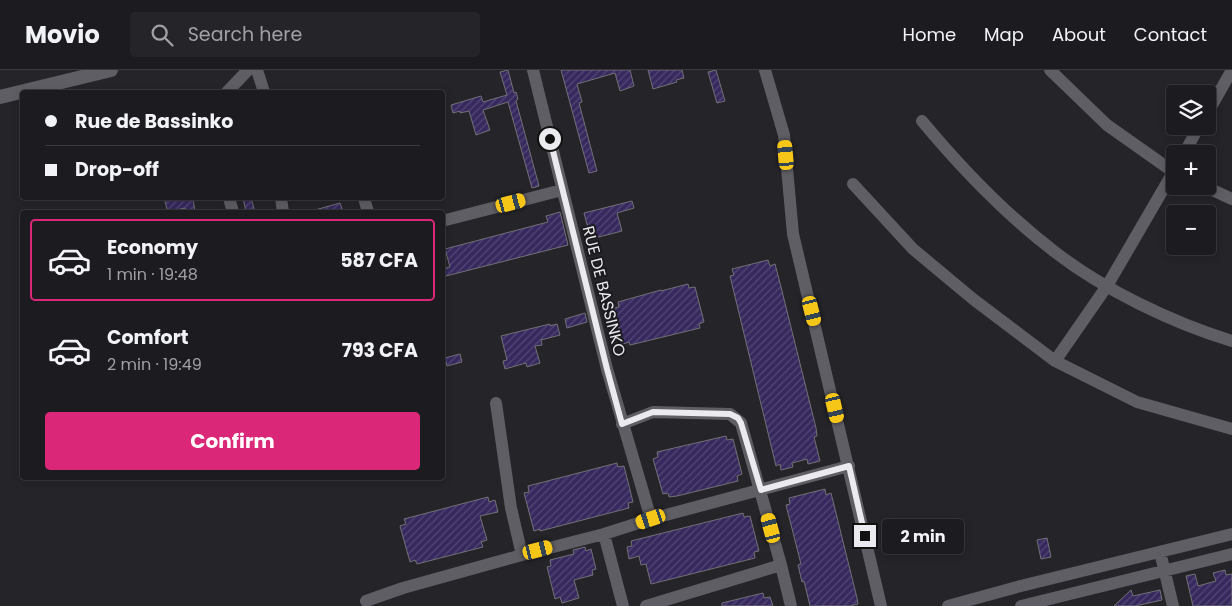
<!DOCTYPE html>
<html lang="en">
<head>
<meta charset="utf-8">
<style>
  :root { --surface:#1c1b1f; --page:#252428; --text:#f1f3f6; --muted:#a0a1a4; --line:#3a393d; --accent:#db2777 }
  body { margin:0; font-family:Poppins,sans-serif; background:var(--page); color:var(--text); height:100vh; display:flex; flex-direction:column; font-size:19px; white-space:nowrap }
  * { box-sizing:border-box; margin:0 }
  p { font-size:16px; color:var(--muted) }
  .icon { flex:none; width:28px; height:28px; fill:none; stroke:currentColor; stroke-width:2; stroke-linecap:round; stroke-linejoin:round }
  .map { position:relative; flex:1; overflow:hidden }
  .details { position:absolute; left:20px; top:140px; width:425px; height:270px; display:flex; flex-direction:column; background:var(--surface); border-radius:5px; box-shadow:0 2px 8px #0003,0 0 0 1px var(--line) }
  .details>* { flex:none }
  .guide { position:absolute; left:20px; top:20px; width:425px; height:110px; border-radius:5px; box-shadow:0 2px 8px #0003,0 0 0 1px var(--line); display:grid; align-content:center; height:110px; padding:0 25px; background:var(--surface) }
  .buttons { position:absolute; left:1166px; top:15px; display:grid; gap:10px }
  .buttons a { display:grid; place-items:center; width:50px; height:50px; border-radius:5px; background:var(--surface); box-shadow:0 2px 8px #0003,0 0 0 1px var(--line); font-size:25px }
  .end { position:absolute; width:22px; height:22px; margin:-11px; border:6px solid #ebeaee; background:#111; box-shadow:0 0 0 2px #111 }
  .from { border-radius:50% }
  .bubble { position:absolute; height:35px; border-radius:5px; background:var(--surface); box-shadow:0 2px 8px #0003,0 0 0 1px var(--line); font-size:16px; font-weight:700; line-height:35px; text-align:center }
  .car { position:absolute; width:15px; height:30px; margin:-15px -8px; border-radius:6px; box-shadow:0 0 4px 1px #0007; background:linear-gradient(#f5c518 24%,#345 0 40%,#f5c518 0 76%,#345 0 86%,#f5c518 0) }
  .guide b { display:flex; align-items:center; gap:18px; height:48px; font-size:19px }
  .guide b+b { border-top:1px solid var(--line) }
  .guide i { width:12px; height:12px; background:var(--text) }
  ul { padding:9px 0 0; list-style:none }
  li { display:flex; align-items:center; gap:15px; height:82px; margin:0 10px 8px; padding:0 15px; border:2px solid transparent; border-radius:5px }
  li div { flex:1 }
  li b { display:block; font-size:19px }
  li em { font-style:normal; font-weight:700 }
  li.selected { border-color:var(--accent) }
  li>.icon { width:45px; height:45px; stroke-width:1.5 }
  .cta { display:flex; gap:10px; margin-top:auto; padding:10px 25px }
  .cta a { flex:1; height:58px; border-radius:5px; background:var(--accent); color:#fff; font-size:20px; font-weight:700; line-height:58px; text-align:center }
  header { display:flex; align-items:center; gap:30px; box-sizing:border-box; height:70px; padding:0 25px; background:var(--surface); border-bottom:1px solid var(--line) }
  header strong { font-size:24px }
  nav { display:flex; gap:28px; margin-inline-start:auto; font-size:18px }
  .search { width:350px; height:45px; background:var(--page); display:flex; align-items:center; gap:12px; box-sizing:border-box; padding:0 18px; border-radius:5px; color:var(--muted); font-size:19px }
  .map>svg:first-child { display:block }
  .building { fill:url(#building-hatch); stroke:#727177 }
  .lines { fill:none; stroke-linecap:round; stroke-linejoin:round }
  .minor { stroke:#5f5e64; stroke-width:12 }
  .tertiary { stroke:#5f5e64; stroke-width:14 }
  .route { stroke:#ebeaee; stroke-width:6 }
  .labels { text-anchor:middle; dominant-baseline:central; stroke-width:4; stroke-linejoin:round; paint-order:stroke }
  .street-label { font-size:16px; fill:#ebeaee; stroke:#1c1b20 }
</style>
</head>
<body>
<header>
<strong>Movio</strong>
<div class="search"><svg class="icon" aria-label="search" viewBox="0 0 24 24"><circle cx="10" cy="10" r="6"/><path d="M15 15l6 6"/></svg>Search here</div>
<nav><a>Home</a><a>Map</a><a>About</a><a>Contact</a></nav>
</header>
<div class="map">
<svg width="1232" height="536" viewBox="0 0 1232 536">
  <defs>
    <pattern id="building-hatch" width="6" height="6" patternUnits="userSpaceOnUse" patternTransform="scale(1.25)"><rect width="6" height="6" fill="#37295e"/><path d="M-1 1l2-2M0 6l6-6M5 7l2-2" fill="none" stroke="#544875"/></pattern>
  </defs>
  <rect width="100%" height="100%" fill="#252429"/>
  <path class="building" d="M508,0L514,23L516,22L518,29L516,31L539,116L532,118L508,32L483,40L490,60L476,65L469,41L460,43V41L453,43L451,35L481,26L483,32L507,25L500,2Z
    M561,0H630L634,16L620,21L615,3L577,14L582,32L579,33L597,101L589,103Z
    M648,0H682L684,8L676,10L677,12L653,19Z
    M716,0L725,31L717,33L708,2Z
    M164,128H193L195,142H186L185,138L168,142Z
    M243,128H251L255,142H246Z
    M632,131L634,138L617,143L622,161L591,169L584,143Z
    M340,133L343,142H315V140Z
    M560,142L568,175L442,207V199L450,197L445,179L548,152L546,146Z
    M768,190L770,196L775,194L781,217L816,358L817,366L814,367L820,391L808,394L807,389L792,393L793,397L781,400L780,394L776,396L730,206L734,205L732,199Z
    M688,214L689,218L695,217L704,252L699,254L700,258L630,275L629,272L623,274L614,238L619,237L618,232L661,220V221Z
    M585,243L587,252L567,258L565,249Z
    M550,254V256L557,254L560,265L541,270L542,275L535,276L540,293L527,297L526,293L505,299L503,291L507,290L501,266Z
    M460,284L462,292L447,296L445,288Z
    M726,366L727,370L733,369L742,404L737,406L738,411L677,426L669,427L668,423L663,424L653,389L658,387L657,382Z
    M617,393L618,397L624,396L633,432L628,433L629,438L540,461V459L534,461L524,423L529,422L528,416Z
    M825,419L826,425L831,423L857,528L858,534L850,536H810L804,511L802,512L798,495L801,494L786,435L790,434L789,428Z
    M488,427L489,432L495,430L498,442L480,446L487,470L481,472L483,477L417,494L415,490L410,492L400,456L406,454L404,449Z
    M743,443L744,447L750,446L759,481L754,482L755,488L651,514L646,494L641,495L639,486L629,489L627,477L632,476L631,471Z
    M1047,468L1051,487L1041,489L1037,470Z
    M585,477L586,481L591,479L596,499L592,500L593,505L574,510L579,528L562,533L560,527L555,529L547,497L551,496L550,490L574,484L573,480Z
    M1225,500L1226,505L1232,504V536H1193L1186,506L1195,504L1198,516L1216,511L1213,503Z
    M1131,520L1133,526L1160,520L1162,530L1135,536H1114Z
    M763,523L764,528L770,527L773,536H722V533Z"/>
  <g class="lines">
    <path class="minor" d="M257,0L264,22
      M533,0L607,299L651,449
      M765,0L784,65L793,164L881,536
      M1050,0L1107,55L1175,103
      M227,22L248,0
      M1208,42L1232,0
      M922,51C962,99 1005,144 1055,182C1104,220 1173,253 1232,271
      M1184,84L1199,56
      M853,114L913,179L973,229L1055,291L1137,332L1232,359
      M1204,116L1232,129
      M229,128L233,142
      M281,128L283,142
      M364,128L368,142
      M442,151L562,120
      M1055,291L1107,216L1175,99
      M496,333L511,438L522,485
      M622,354L653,342L730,344L741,353L781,495L791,536
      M604,464L623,536
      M1160,482L1173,536
      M366,531L403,518L522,485L604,464L651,449L849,396
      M646,536L781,495
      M948,536L1017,517L1232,464
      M1021,536L1232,484"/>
    <path class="tertiary" d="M0,27L111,0"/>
  </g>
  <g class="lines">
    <path class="route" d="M550,69L607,299L622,354L653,342L730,344L738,348L741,353L761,420L849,396L865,466"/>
  </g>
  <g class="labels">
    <g class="street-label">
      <text transform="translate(604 221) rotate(76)">RUE DE BASSINKO</text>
    </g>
  </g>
</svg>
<div class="buttons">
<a><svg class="icon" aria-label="layers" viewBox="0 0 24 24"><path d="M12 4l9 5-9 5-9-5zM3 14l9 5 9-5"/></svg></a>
<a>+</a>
<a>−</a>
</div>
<i class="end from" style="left:550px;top:69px"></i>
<i class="end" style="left:865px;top:466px"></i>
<div class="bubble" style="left:882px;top:449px;width:82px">2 min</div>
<i class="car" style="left:786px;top:85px;rotate:355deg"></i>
<i class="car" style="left:511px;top:133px;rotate:75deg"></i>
<i class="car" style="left:812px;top:241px;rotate:166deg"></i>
<i class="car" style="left:835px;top:338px;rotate:167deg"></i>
<i class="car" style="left:651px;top:449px;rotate:252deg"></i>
<i class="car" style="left:771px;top:458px;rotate:345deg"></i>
<i class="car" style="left:538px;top:480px;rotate:76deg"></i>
<div class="guide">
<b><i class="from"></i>Rue de Bassinko</b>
<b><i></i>Drop-off</b>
</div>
<section class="details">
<ul>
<li class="selected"><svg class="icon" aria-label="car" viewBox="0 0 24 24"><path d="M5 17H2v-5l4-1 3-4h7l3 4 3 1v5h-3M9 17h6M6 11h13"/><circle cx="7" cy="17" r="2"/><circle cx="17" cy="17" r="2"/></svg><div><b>Economy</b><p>1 min · 19:48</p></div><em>587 CFA</em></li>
<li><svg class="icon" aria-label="car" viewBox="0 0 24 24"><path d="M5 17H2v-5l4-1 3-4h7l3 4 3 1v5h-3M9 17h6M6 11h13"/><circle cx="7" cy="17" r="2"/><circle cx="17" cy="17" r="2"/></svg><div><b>Comfort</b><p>2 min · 19:49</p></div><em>793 CFA</em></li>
</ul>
<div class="cta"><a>Confirm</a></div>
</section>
</div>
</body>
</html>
